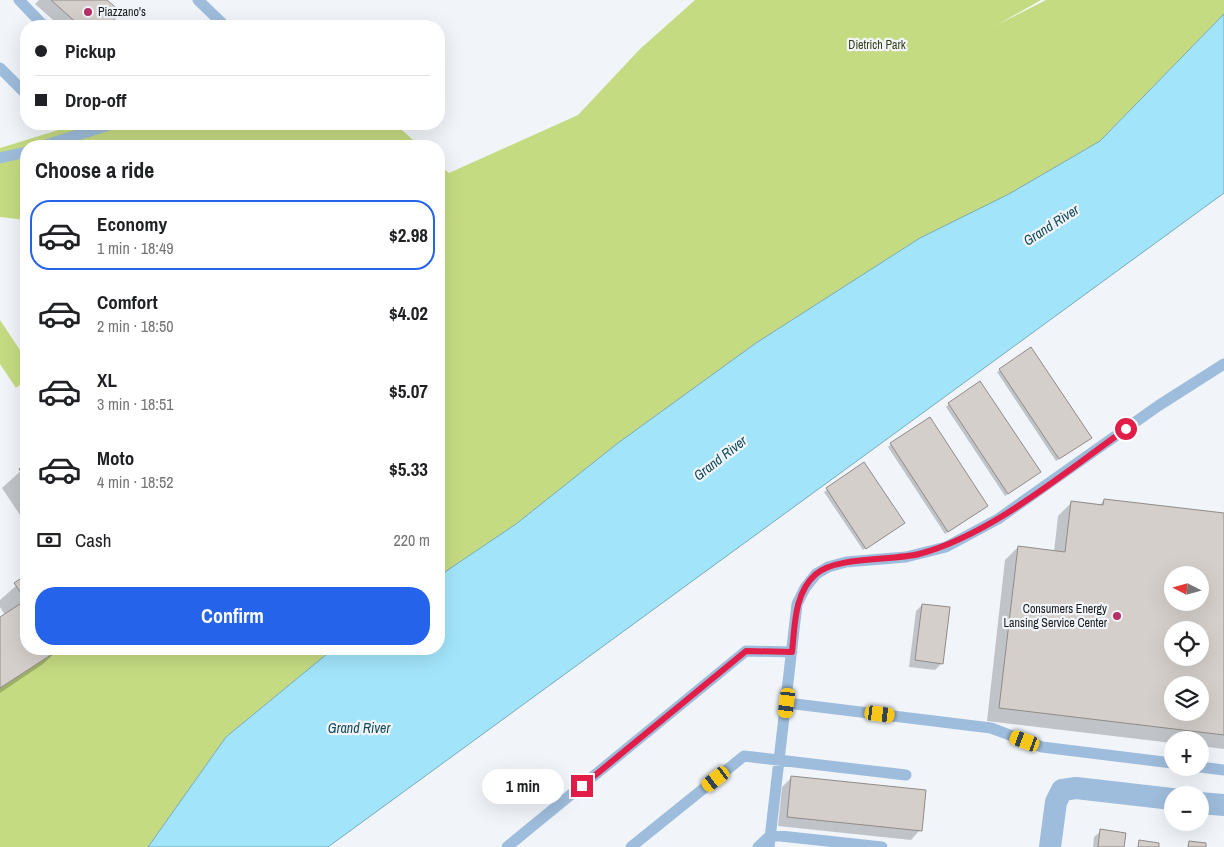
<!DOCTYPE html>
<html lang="en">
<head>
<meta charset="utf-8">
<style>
  :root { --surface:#fff; --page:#f6f6f6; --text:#202124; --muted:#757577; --line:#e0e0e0; --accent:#2563eb }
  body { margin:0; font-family:"Archivo Narrow",sans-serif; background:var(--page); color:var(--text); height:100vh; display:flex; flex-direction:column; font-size:19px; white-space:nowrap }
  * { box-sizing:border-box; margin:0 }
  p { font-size:16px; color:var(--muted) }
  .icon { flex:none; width:28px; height:28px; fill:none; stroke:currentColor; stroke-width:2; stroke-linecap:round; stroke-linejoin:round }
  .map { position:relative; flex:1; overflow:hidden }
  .drawer { position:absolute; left:20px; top:140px; width:425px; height:515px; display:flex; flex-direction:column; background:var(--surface); border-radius:20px; box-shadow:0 5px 20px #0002 }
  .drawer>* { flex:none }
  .banner { position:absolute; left:20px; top:20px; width:425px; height:110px; border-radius:20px; box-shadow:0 5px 20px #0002; display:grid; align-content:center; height:110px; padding:0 15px; background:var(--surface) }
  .needle { width:32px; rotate:276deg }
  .fabs { position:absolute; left:1164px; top:566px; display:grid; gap:10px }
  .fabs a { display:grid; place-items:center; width:45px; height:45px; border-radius:50%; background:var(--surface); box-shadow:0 5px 20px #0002; font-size:25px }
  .end { position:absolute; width:22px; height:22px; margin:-11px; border:6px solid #e11d48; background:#fff; box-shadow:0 0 0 2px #fff }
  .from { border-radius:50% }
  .bubble { position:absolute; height:35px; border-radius:18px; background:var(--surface); box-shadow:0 5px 20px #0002; font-size:16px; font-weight:800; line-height:35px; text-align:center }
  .car { position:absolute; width:15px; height:30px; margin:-15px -8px; border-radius:6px; box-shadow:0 0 4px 1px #0007; background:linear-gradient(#f5c518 24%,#345 0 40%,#f5c518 0 76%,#345 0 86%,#f5c518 0) }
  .banner b { display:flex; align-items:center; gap:18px; height:48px; font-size:19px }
  .banner b+b { border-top:1px solid var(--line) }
  .banner i { width:12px; height:12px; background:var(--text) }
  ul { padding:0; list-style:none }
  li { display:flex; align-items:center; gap:15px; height:70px; margin:0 10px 8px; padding:0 5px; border:2px solid transparent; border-radius:20px }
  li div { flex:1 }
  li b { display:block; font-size:19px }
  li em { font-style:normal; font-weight:800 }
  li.selected { border-color:var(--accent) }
  li>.icon { width:45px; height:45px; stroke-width:1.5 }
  h2 { padding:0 15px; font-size:22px; line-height:60px }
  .pay { display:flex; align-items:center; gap:12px; height:55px; padding:0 15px; font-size:19px }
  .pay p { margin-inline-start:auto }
  .primary-button { display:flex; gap:10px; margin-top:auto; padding:10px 15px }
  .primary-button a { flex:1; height:58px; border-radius:20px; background:var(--accent); color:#fff; font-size:20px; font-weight:800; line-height:58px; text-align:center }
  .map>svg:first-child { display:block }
  .green { fill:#c5db82 }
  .water { fill:#a2e5fb; stroke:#78a8b8 }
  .shadow { fill:#0003; fill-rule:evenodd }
  .building { fill:#d4cfcb; stroke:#908b88; fill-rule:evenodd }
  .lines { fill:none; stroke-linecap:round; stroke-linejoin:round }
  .service { stroke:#9ebcdb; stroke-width:11 }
  .minor { stroke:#9ebcdb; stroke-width:22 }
  .route { stroke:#e11d48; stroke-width:6 }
  .poi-dot { fill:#b92f69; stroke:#f1f5fa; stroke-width:2 }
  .labels { text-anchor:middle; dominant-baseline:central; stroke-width:4.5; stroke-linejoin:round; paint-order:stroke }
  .poi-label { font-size:12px; fill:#17191a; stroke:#f1f5fa; text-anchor:start }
  .park-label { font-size:12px; fill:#374019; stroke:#f1f5fa }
  .water-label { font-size:14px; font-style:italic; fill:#134b5a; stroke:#f1f5fa }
</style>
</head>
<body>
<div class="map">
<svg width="1224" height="847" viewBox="0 0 1224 847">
  <rect width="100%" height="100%" fill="#f1f5fa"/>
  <path class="green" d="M695,0H1041L997,25L1046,0H1224V14L1100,141L1009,194L920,238L756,343L618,443L516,524L439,576V164L449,173L578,115L640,49Z
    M78,124H395L420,146H26V220L0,217V148Z
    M0,320L26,359V380L16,388L0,364Z
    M45,649H333L226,737L148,847H0V677Z"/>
  <path class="water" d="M1224,14V193L328,847H148L226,737L333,649H439V576L516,524L618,443L756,343L920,238L1009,194L1100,141Z"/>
  <path class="shadow" d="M39,0H106L119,12L106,26H60L35,4Z
    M1000,370L1087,440L1056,461L997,372Z
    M949,404L1036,475L1005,496L946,407Z
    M891,444L987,506L945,534L888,447Z
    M864,464L900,525L863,550L824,492Z
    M26,466V524L2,488Z
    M1104,500L1224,514V749L1200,746V740H1172V743L987,721L1005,560L1018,547L1054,552L1058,516L1071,503L1099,506ZM1172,575H1200V602H1172ZM1172,630H1200V658H1172ZM1172,685H1200V712H1172Z
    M26,577V649H59L43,664L0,693V619L5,615L0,607V600Z
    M922,605L942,663L935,670L909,667L916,611Z
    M792,777L920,830L911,840L778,826L782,787Z
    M1101,831L1123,847H1093L1094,837Z"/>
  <path class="building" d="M51,0H107L121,12L108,26H80Z
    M1031,347L1092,438L1059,459L999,369Z
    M980,381L1041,472L1008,494L948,403Z
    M930,417L988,506L948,532L890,443Z
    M864,462L905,523L866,549L826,488Z
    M26,464V480L19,469Z
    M1104,499L1224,513V735L999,708L1018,546L1065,552L1071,501L1103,505ZM1172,575H1200V602H1172ZM1172,630H1200V658H1172ZM1172,685H1200V712H1172Z
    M26,575V649H60L0,688V617L26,600L14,583Z
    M922,604L950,607L943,664L915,660Z
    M791,776L926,790L922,831L787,817Z
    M1100,829L1126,833L1124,847H1098Z
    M1139,840L1159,843V847H1138Z
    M1189,841L1206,843V847H1188Z"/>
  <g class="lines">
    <path class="service" d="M19,0L44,26
      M198,0L225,26
      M0,68L26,94
      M43,146L112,124
      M0,158L26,152
      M787,703L991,728L1042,747L1172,763
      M1200,767L1224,770
      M507,847L746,651L792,652
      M631,847L744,756L906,775
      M758,847L771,835L882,847
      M769,847L797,604L805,588L816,574L828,567L846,562L906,557L946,547L998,519L1158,406L1224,364"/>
    <path class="minor" d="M1200,803L1224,805
      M1050,847L1056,802L1062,790L1076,788L1172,799"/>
  </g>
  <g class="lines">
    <path class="route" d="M582,786L746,651L792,652C795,625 794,593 816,574C837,556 891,561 919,554C991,535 1065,472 1126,429"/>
  </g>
  <g class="poi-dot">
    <circle cx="88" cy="12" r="5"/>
    <circle cx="1117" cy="616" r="5"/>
  </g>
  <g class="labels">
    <g class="poi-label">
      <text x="98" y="12">Piazzano's</text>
      <text x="1107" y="609" text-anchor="end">Consumers Energy<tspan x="1107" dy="14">Lansing Service Center</tspan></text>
    </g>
    <g class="park-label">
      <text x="877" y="45">Dietrich Park</text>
    </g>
    <g class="water-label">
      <text transform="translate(1051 225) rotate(-33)">Grand River</text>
      <text transform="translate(720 458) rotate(-38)">Grand River</text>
      <text x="359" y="728">Grand River</text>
    </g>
  </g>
</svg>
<div class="fabs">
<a><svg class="needle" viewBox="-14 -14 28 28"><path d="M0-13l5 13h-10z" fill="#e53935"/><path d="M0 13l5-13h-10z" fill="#757577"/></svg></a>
<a><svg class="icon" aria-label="locate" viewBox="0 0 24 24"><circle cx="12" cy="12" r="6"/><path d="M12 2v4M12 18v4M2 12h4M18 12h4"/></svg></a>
<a><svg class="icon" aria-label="layers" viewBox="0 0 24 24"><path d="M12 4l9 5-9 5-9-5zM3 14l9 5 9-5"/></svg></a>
<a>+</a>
<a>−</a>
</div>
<i class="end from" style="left:1126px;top:429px"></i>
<i class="end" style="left:582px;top:786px"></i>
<div class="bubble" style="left:482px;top:769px;width:82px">1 min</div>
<i class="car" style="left:787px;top:703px;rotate:187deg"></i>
<i class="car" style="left:880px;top:714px;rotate:97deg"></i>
<i class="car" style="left:1025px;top:741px;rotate:290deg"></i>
<i class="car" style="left:716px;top:779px;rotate:232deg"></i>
<div class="banner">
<b><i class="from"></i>Pickup</b>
<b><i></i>Drop-off</b>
</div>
<section class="drawer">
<h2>Choose a ride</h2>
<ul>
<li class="selected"><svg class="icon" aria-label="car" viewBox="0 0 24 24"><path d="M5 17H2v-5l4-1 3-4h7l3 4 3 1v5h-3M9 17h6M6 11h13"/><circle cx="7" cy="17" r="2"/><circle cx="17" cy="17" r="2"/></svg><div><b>Economy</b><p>1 min · 18:49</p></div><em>$2.98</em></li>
<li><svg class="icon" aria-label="car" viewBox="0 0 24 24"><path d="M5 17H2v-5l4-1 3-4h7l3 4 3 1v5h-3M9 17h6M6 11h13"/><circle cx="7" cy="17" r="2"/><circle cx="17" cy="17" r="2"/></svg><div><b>Comfort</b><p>2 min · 18:50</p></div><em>$4.02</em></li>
<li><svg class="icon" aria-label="car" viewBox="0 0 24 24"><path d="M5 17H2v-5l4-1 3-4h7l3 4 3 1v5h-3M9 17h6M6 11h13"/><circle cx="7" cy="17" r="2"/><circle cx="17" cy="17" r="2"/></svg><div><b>XL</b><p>3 min · 18:51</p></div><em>$5.07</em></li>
<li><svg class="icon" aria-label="car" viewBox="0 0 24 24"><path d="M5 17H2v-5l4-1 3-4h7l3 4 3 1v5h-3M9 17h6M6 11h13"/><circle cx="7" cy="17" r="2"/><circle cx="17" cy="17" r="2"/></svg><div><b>Moto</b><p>4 min · 18:52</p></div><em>$5.33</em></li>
</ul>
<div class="pay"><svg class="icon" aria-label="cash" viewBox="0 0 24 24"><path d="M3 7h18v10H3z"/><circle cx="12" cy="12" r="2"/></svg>Cash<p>220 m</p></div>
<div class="primary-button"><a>Confirm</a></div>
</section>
</div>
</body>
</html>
